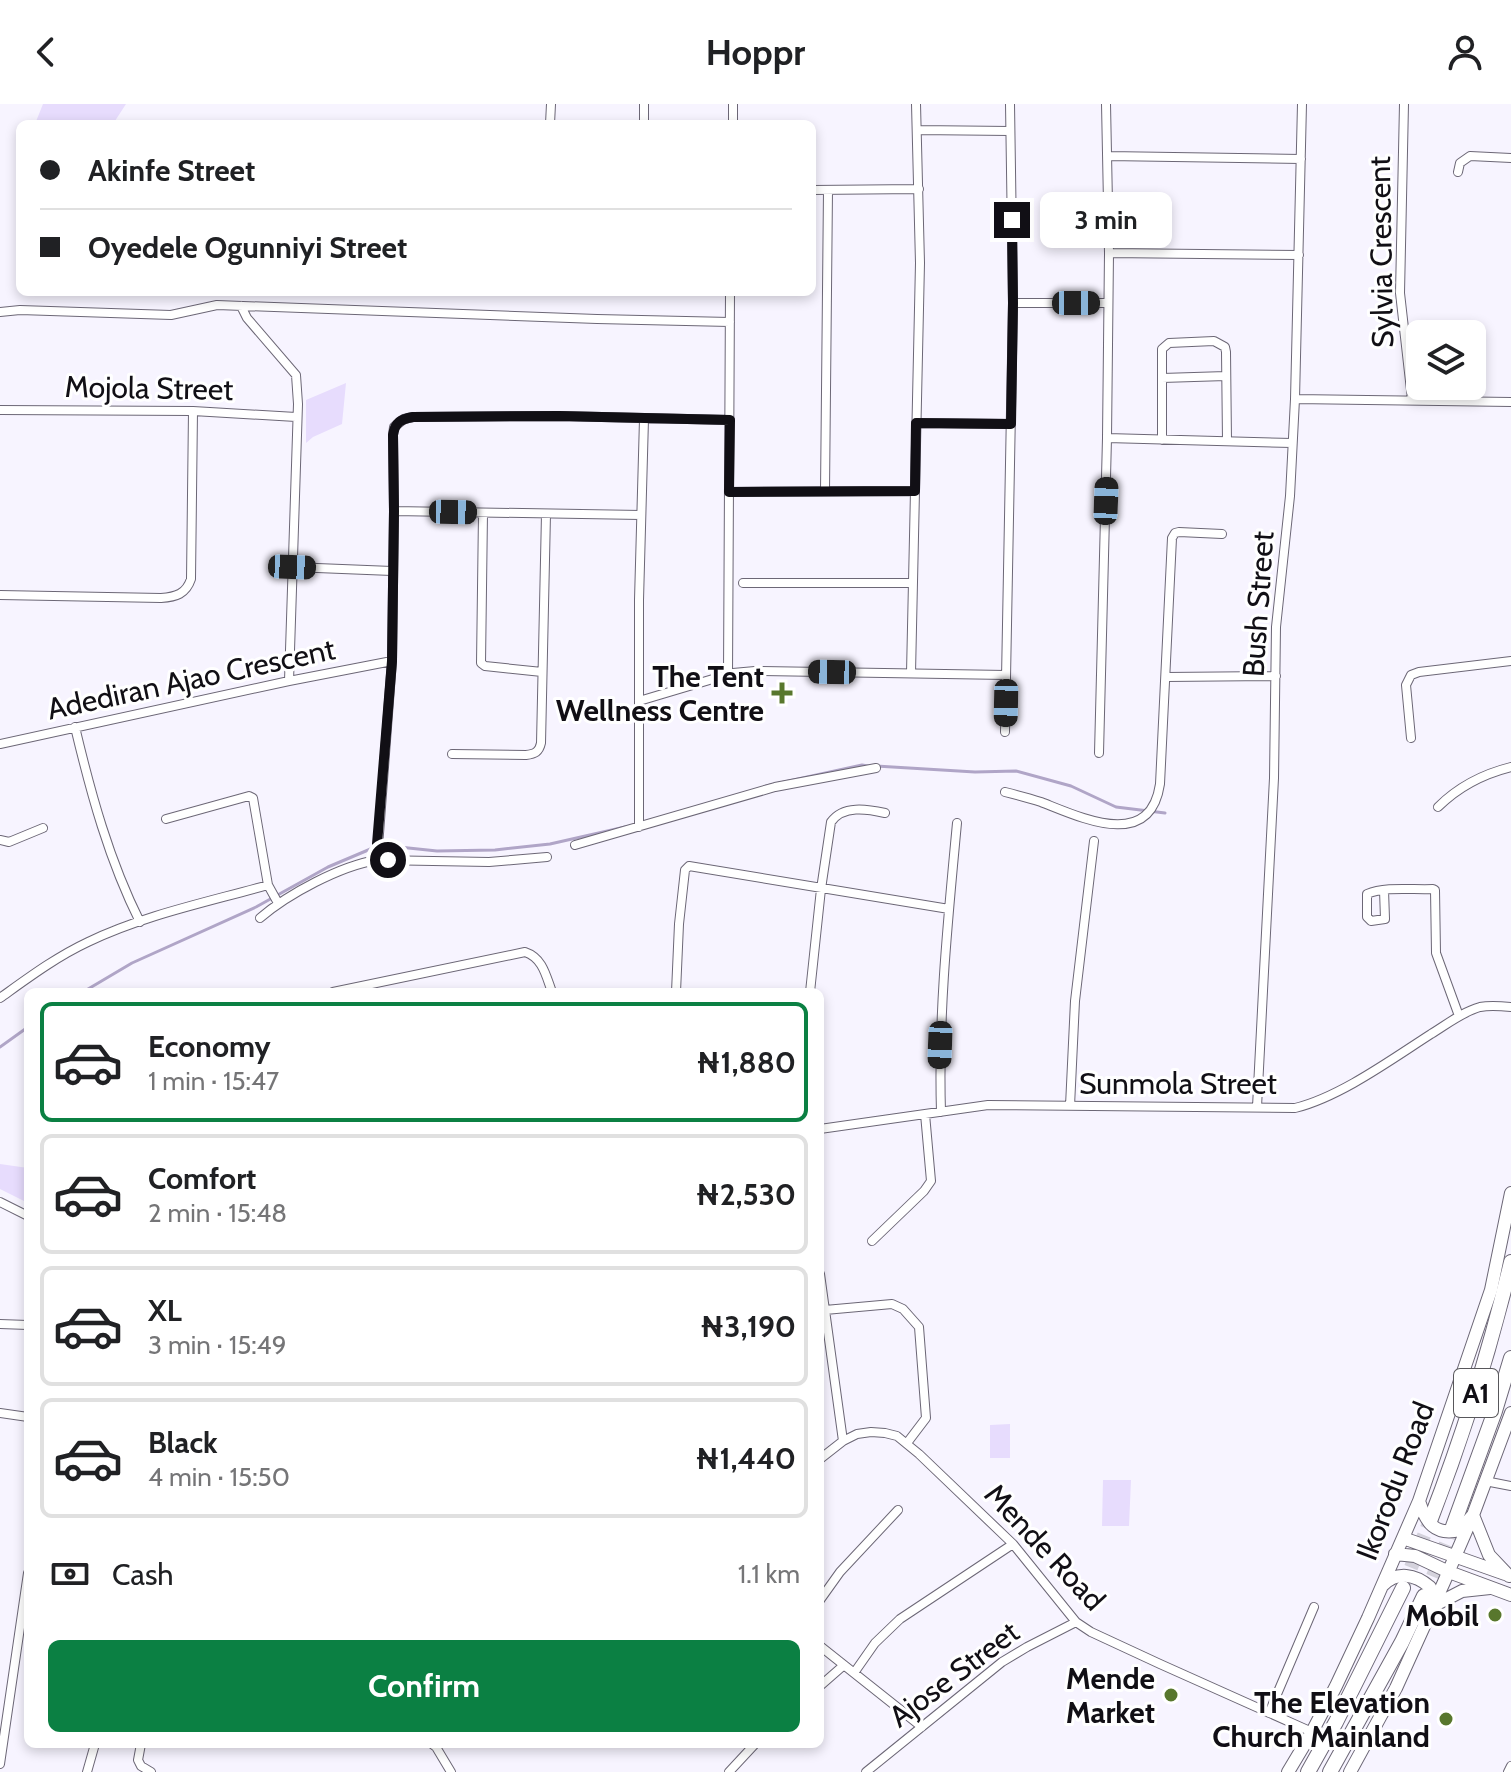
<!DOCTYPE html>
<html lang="en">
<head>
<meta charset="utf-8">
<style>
  :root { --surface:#fff; --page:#f2f2f2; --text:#202124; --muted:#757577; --line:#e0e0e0; --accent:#0b8043 }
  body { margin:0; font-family:Cabin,sans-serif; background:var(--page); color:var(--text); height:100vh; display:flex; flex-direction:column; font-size:30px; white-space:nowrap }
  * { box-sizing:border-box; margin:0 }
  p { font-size:26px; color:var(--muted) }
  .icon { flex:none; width:44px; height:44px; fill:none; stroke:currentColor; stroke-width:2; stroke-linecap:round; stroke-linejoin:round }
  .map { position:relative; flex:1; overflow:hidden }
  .panel { position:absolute; left:24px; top:884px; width:800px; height:760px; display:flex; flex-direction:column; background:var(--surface); border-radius:12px; box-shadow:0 4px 12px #0003 }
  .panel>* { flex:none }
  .guide { position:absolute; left:16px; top:16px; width:800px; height:176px; border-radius:12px; box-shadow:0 4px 12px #0003; display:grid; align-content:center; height:176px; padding:0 24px; background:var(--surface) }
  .controls { position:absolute; left:1406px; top:216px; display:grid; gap:16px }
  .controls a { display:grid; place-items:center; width:80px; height:80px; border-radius:12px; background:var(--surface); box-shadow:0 4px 12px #0003; font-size:40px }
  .end { position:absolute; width:36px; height:36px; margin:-18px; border:10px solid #110f15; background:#fff; box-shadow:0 0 0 4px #fff }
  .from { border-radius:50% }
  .bubble { position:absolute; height:56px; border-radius:12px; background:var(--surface); box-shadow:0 4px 12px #0003; font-size:26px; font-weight:700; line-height:56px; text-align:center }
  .car { position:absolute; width:24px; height:48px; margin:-24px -12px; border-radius:10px; box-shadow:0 0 6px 2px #0007; background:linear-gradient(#222 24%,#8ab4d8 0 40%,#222 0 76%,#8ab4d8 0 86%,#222 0) }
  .guide b { display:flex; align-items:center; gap:28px; height:76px; font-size:30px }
  .guide b+b { border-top:2px solid var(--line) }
  .guide i { width:20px; height:20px; background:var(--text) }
  ul { padding:14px 0 0; list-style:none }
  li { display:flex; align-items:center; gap:24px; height:120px; margin:0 16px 12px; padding:0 8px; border:4px solid var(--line); border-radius:12px }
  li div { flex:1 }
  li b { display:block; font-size:30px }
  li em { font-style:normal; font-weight:700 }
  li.current { border-color:var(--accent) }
  li>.icon { width:72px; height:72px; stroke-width:1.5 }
  .pay { display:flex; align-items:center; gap:20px; height:88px; padding:0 24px; font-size:30px }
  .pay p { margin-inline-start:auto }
  .button { display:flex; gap:16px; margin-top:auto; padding:16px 24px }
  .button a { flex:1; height:92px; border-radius:12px; background:var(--accent); color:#fff; font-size:32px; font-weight:700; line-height:92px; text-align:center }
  header { display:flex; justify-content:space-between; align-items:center; height:104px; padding:0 24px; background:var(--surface); font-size:36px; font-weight:700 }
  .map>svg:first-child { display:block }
  .green { fill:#e7dcfd }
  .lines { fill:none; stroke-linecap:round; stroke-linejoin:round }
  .stream { stroke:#b0a5c7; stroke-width:3 }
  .motorway-tunnel { stroke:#d4d2dc; stroke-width:14; stroke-dasharray:14 7; stroke-linecap:butt }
  .minor-casing { stroke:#6c6776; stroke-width:10 }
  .primary-casing { stroke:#6c6776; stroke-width:14 }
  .motorway-casing { stroke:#6c6776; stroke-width:16 }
  .minor { stroke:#fff; stroke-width:8 }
  .primary { stroke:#fff; stroke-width:12 }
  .motorway { stroke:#fff; stroke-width:14 }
  .route { stroke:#110f15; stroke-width:10 }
  .poi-dot { fill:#58772d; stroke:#fff; stroke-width:3 }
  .labels { text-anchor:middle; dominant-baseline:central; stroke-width:6; stroke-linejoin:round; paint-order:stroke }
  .shield { fill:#fff; stroke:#58575b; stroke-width:2 }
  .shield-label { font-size:28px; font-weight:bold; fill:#110f15 }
  .street-label { font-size:30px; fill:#110f15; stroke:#fff }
  .poi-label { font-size:30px; font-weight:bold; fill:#110f15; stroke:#fff; text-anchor:end }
</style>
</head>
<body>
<header><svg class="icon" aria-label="back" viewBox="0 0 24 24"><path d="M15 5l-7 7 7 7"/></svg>Hoppr<svg class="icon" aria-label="person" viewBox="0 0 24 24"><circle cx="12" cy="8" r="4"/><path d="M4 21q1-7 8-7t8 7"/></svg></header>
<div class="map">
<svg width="1511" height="1668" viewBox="0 0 1511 1668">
  <rect width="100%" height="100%" fill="#f7f4ff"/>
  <path class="green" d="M43,0H126L113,20H35Z
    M346,279L342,320L313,333L306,339V296Z
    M0,1060L28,1064V1099L0,1085Z
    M1010,1320V1354H990V1321Z
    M1103,1376H1131L1129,1422H1102Z"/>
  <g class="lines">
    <path class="stream" d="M876,662L975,668L1016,667L1071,682L1116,703L1165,709
      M766,682L862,661L868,662
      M83,888L132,859L256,803L328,763L380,741L437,747L495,746L550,740L625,723
      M0,943L28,923"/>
    <path class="motorway-tunnel" d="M1403,1483L1430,1417
      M1425,1492L1452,1425"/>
    <defs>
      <path id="minor" d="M1404,0L1400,189L1412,295
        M550,20L551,0
        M644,20V0
        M733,20V0
        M917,26L1010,27
        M1108,52L1301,55
        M1458,68L1460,59L1470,52L1511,54
        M812,86L919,85
        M1109,149L1299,151
        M1013,199H1108
        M241,202L247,214L296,271L298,300L289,577
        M0,208L20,206L171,211L217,201L597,215L730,218
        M1162,274L1226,272
        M1295,295L1511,298
        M0,306L193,307L296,313
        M916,319L1011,320
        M1107,334L1292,339
        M1162,336V245L1169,239L1214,237L1225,243L1226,248L1227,337
        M825,387L828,86
        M729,388L915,387
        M394,407L641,411
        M483,409L481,559L485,562L542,568
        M292,463L392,467
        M743,479H913
        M0,491L161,494C176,493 186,490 191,475L193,307
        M911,569L920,159L916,0
        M728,571L730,188
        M1166,573L1276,572
        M639,597L733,569L755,567L1006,571
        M75,623C91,690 109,756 140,818
        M1005,628L1013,199L1010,0
        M1411,634L1406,581L1411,571L1419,568L1511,557
        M0,640L289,577L392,557
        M1099,649L1107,334L1109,149L1106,0
        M452,650L526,651C535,650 539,648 541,639L546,410
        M1005,688C1017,691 1029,694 1041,698C1082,714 1150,747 1160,680L1172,434L1175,429L1179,428L1222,430
        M1438,703C1459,682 1483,670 1511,663
        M166,715L249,692L253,694L268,781
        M639,723V496L644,315
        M0,736L9,738L43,724
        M575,741L775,683L876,664
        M377,756L392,557L394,407L393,331L394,323L404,315L413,313L559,312L730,316
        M1384,786L1385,815L1371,817L1367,813V790C1386,782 1412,786 1433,785L1435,786L1436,849L1459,912
        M260,814C288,790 340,762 377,756L489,758L547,753
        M333,888L525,848C543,854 546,872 552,888
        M676,888L679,820L685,766L689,762L949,805
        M810,888L821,785L831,718C843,701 867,705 885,709
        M0,894C28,874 56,853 88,838C144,811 208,798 268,781L278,799
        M1070,1002L1075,897L1094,737
        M1257,1003L1274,674L1276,523L1290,392L1295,295L1302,0
        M941,1008C938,911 948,815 957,719
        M820,1025L988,1001L1295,1004C1340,993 1392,955 1431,930C1446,921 1462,908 1480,903C1490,901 1501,902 1511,903
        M0,1098L28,1112
        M872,1137L924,1087L931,1077L925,1010
        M820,1170L843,1337
        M825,1206L892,1200L903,1205L919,1223L926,1314L907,1339
        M0,1220L28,1221
        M0,1309L28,1313
        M820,1355L843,1337L857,1330L871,1328L885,1329L897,1332L919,1350L1013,1440L1076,1518L1091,1528L1160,1560L1312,1628
        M1485,1377L1511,1382
        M820,1496L840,1468L898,1406
        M820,1542L922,1623
        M854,1569L875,1539L900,1515L1013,1440
        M820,1582L844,1561
        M1269,1609L1314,1503
        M141,1640L138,1656L141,1662L151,1668
        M432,1640L436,1643L451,1668
        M0,1660L28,1469
        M87,1668L95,1640
        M729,1668L755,1640
        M866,1668L1002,1558L1027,1543L1076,1518
        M1508,1668L1511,1662"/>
      <path id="primary" d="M1419,1397C1426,1419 1435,1432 1460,1426L1473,1411L1489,1451L1509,1472
        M1403,1434L1505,1470
        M1395,1450L1415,1452L1449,1468L1511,1491
        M1383,1481C1397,1467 1415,1470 1430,1483L1433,1498
        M1433,1502L1462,1487L1490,1484
        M1288,1668L1312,1628L1336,1582L1368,1514L1419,1397L1491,1186L1511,1089
        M1350,1668L1396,1584L1444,1478L1473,1411L1511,1309"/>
      <path id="motorway" d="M1430,1417C1463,1332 1490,1246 1511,1158
        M1452,1425L1495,1307L1511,1254
        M1308,1668L1336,1618L1403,1484
        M1330,1668L1402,1538L1424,1492"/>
    </defs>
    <use href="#minor" class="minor-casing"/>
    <use href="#primary" class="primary-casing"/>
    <use href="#motorway" class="motorway-casing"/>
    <use href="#minor" class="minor"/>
    <use href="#primary" class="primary"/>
    <use href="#motorway" class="motorway"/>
  </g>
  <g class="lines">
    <path class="route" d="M388,756H377V740L392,557L394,407L393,331C395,318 401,315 413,313L559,312L730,316L729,388L915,387L916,319L1011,320L1013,199L1012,116"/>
  </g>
  <g class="poi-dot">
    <path d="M778 577h8v8h8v8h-8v8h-8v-8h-8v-8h8z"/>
    <circle cx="1495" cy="1511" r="8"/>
    <circle cx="1171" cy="1591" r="8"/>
    <circle cx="1446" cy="1615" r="8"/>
  </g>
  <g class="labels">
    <rect class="shield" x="1454" y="1265" width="44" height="48" rx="6"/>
    <g class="shield-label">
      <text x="1476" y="1289">A1</text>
    </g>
    <g class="street-label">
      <text transform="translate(1381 148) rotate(-91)">Sylvia Crescent</text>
      <text transform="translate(149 284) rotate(1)">Mojola Street</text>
      <text transform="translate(1258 500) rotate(-86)">Bush Street</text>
      <text transform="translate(191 575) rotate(-12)">Adediran Ajao Crescent</text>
      <text x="1178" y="979">Sunmola Street</text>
      <text transform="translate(1395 1377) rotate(-69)">Ikorodu Road</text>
      <text transform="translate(1045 1443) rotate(47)">Mende Road</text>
      <text transform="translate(954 1570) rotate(-37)">Ajose Street</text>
    </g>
    <g class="poi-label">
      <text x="764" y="572">The Tent<tspan x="764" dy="34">Wellness Centre</tspan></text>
      <text x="1479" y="1511">Mobil</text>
      <text x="1155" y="1574">Mende<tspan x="1155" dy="34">Market</tspan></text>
      <text x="1430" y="1598">The Elevation<tspan x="1430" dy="34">Church Mainland</tspan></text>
    </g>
  </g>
</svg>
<div class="controls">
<a><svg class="icon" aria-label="layers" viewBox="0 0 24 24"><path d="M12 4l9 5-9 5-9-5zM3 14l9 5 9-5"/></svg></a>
</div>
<i class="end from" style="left:388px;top:756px"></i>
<i class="end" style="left:1012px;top:116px"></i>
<div class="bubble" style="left:1040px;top:88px;width:132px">3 min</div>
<i class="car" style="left:1076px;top:199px;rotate:90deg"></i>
<i class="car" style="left:1106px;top:397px;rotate:2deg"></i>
<i class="car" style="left:453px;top:408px;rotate:91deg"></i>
<i class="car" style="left:292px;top:463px;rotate:92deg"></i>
<i class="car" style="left:832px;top:568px;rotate:271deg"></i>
<i class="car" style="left:1006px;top:599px;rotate:181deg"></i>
<i class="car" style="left:940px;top:941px;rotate:182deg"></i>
<div class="guide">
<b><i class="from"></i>Akinfe Street</b>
<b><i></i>Oyedele Ogunniyi Street</b>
</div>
<section class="panel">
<ul>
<li class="current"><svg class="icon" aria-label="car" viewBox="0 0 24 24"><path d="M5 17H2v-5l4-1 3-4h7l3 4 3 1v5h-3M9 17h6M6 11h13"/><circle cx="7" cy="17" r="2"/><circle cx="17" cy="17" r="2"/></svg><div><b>Economy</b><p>1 min · 15:47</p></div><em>₦1,880</em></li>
<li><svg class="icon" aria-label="car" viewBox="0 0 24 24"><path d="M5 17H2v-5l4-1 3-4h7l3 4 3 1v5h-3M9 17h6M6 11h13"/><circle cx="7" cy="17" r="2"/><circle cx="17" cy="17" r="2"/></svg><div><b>Comfort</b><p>2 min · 15:48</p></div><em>₦2,530</em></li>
<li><svg class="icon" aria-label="car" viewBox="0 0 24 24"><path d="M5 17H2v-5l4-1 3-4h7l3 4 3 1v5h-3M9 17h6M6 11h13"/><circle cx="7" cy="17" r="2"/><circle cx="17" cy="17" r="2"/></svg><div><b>XL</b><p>3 min · 15:49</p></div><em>₦3,190</em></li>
<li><svg class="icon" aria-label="car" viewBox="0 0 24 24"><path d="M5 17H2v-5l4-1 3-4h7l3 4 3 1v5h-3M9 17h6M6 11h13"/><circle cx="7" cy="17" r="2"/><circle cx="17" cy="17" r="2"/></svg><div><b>Black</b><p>4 min · 15:50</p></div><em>₦1,440</em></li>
</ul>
<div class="pay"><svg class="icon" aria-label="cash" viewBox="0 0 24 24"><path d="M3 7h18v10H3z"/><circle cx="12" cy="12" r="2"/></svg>Cash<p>1.1 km</p></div>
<div class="button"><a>Confirm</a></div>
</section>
</div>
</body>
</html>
